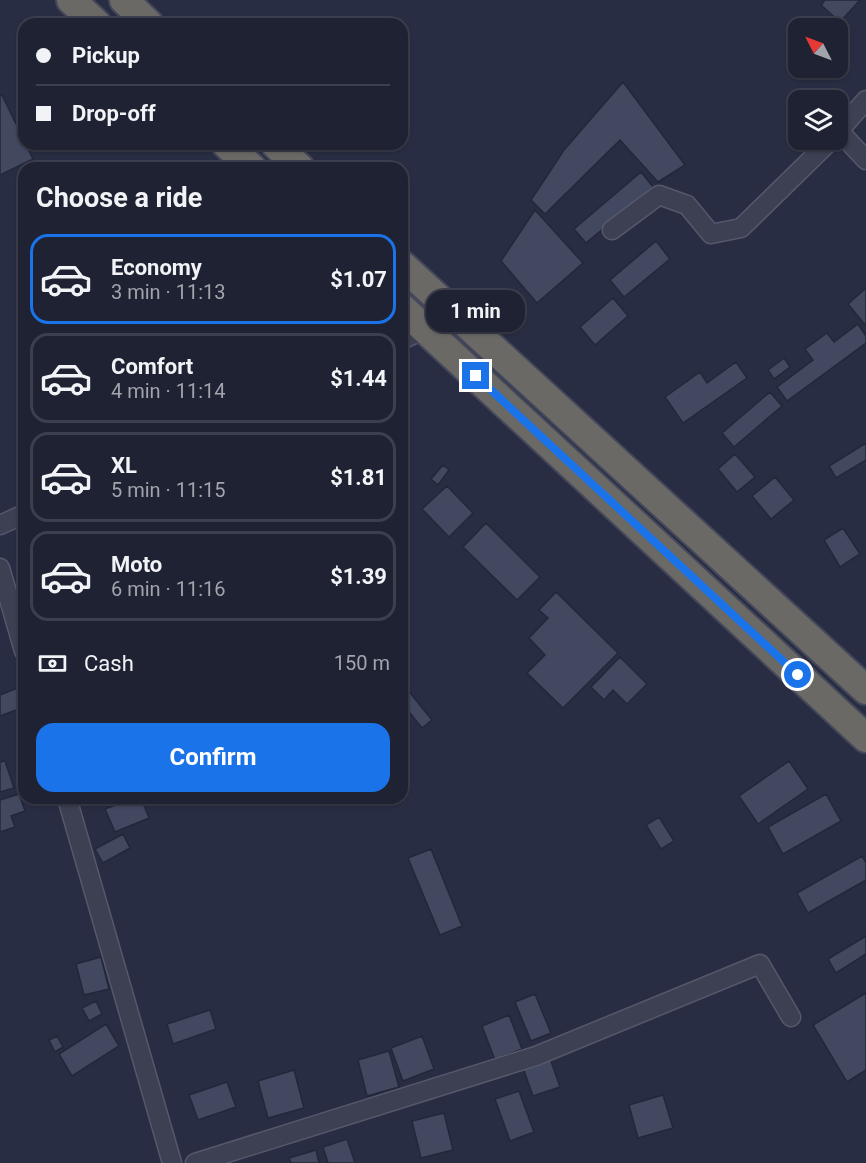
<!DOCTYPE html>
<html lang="en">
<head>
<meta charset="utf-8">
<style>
  :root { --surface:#1e2232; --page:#2b2f3e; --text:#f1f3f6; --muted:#a1a4ac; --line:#3c3f4d; --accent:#1a73e8 }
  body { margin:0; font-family:Roboto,sans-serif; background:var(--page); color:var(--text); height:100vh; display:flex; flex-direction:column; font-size:22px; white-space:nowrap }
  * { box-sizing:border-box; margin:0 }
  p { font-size:20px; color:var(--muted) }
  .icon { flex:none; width:33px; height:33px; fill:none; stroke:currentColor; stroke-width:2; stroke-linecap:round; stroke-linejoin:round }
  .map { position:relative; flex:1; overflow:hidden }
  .side { position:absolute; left:18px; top:162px; width:390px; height:642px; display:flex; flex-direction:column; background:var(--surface); border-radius:18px; box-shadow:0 2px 4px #0004,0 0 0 2px var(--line) }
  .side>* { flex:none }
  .top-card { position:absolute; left:18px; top:18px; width:390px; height:132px; border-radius:18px; box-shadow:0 2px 4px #0004,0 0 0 2px var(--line); display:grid; align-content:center; height:132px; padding:0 18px; background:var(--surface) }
  .needle { width:39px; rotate:312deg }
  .buttons { position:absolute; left:788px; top:18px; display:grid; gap:12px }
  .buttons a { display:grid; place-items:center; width:60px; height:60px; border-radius:12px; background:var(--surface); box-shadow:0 2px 4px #0004,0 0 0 2px var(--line); font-size:30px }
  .end { position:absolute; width:27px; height:27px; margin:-14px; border:8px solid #1a73e8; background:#fff; box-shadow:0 0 0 3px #fff }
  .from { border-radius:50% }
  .bubble { position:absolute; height:42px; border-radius:18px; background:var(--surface); box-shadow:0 2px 4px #0004,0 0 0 2px var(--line); font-size:20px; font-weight:700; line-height:42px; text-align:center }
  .top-card b { display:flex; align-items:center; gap:21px; height:57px; font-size:22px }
  .top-card b+b { border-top:2px solid var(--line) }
  .top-card i { width:15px; height:15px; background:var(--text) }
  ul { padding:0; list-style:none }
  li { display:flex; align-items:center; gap:18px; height:90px; margin:0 12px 9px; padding:0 6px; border:3px solid var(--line); border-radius:18px }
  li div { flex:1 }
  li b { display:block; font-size:22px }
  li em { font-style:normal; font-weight:700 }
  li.current { border-color:var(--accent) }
  li>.icon { width:54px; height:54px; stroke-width:1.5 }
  h2 { padding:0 18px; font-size:27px; line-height:72px }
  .pay { display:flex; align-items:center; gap:15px; height:66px; padding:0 18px; font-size:22px }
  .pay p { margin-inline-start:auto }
  .action { display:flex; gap:12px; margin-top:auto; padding:12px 18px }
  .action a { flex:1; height:69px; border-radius:18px; background:var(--accent); color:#fff; font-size:24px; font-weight:700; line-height:69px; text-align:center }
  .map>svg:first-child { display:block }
  .building { fill:#424860; stroke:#23273a; stroke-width:1.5 }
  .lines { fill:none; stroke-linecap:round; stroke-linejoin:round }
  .minor-casing { stroke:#55586a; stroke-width:21 }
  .trunk-casing { stroke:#44485a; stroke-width:32 }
  .minor { stroke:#3c4052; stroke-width:18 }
  .trunk { stroke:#6a6966; stroke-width:28 }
  .route { stroke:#1a73e8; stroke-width:8 }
</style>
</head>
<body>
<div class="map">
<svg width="866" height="1163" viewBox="0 0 866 1163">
  <rect width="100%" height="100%" fill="#282d43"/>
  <path class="building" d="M825,0H860L840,22L821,5Z
    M623,82L685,165L658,182L620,140L545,214L531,200L564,150Z
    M2,95L33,159L0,175V96Z
    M641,172L653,187L586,243L574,229Z
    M535,210L583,263L537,303L501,261Z
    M656,241L670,259L624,297L610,280Z
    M866,288V326L848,304Z
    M613,298L628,316L595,345L580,327Z
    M858,324L866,336V343L787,401L777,387L813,360L805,349L827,333L834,342Z
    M784,358L790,367L774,379L768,370Z
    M736,362L747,378L683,423L665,397L700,372L707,383Z
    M770,392L782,406L734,447L722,433Z
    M866,443V460L836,478L829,466Z
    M735,454L755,477L737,492L718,469Z
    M443,465L449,470L438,485L431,479Z
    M775,477L794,500L771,519L752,496Z
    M447,486L473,513L449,537L422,509Z
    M486,523L540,577L517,600L463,547Z
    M843,528L860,554L840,567L824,540Z
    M556,592L618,653L563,708L527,673L545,655L529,638L548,618L539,610Z
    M620,657L647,684L627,704L613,690L604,700L591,687Z
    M402,683L432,720L422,728L402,703Z
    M20,687L24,707L0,716V695Z
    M5,761L14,788L0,792V762Z
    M789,761L808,789L758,824L739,796Z
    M19,794L25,811L11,816L15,827L0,832V800Z
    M826,794L841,821L783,854L768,827Z
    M133,798H141L149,818L115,832L105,809Z
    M659,817L674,841L661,849L646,825Z
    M123,834L130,848L103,863L95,849Z
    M431,849L462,926L440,935L408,858Z
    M862,856L866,863V880L808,913L797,893Z
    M866,936V954L836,973L828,959Z
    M101,957L109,989L84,995L76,964Z
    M866,993V1070L847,1082L813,1025Z
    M535,994L551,1033L531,1041L515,1002Z
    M96,1001L102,1014L89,1021L82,1008Z
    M210,1010L216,1029L173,1044L167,1024Z
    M509,1015L522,1049L495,1060L482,1026Z
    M106,1024L119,1046L72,1076L59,1054Z
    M57,1036L63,1047L55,1052L49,1040Z
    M422,1036L434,1069L403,1081L391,1048Z
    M389,1051L399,1087L367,1096L358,1060Z
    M550,1058L560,1087L533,1096L523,1068Z
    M294,1070L304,1108L268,1118L258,1081Z
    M227,1082L236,1107L198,1120L189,1095Z
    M519,1091L534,1132L510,1141L495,1099Z
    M663,1095L673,1128L638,1138L629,1105Z
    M444,1113L453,1150L421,1158L412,1121Z
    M347,1139L355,1163H328L323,1147Z
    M316,1150L319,1163H291L289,1158Z"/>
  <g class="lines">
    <defs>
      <path id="minor" d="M839,131L866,160
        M837,133L866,100
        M612,230L659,195L687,205L711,234L741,228L831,140
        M402,340L425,329
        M0,525L24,514
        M0,568L24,651
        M67,798L172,1163
        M195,1163L536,1056L760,964L791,1017"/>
      <path id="trunk" d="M71,0L97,24
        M124,0L149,24
        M226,144L252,168
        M275,144L300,168
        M402,265L866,690
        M402,308L866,738"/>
    </defs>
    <use href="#minor" class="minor-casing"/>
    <use href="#trunk" class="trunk-casing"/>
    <use href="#minor" class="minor"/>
    <use href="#trunk" class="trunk"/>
  </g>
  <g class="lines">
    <path class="route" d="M476,376L798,675"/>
  </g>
</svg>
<div class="buttons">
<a><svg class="needle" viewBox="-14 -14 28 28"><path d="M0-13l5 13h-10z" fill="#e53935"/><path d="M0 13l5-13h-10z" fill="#a1a4ac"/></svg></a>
<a><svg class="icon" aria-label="layers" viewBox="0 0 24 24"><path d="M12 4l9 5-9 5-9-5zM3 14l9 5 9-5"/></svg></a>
</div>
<i class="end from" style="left:798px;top:675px"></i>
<i class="end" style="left:476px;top:376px"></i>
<div class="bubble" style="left:426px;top:290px;width:99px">1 min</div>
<div class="top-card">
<b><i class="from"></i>Pickup</b>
<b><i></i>Drop-off</b>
</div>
<section class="side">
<h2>Choose a ride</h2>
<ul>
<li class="current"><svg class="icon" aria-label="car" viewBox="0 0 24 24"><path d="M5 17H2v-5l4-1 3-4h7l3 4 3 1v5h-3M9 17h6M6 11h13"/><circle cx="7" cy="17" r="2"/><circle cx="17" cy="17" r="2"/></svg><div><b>Economy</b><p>3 min · 11:13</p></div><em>$1.07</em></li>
<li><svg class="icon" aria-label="car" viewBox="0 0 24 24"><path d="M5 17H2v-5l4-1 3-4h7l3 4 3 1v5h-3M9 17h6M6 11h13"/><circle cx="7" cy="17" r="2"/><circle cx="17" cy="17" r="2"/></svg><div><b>Comfort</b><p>4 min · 11:14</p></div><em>$1.44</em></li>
<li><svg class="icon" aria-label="car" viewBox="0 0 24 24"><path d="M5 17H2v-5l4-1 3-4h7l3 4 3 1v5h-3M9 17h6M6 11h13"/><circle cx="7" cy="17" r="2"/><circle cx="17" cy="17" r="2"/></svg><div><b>XL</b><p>5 min · 11:15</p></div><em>$1.81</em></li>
<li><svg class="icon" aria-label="car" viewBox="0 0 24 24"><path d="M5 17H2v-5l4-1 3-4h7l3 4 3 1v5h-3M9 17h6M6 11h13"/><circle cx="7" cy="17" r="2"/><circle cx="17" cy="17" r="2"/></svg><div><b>Moto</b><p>6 min · 11:16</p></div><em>$1.39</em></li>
</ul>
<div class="pay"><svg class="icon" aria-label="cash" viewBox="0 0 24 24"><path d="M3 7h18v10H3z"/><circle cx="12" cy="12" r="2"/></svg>Cash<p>150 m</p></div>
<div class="action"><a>Confirm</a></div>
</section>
</div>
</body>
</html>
